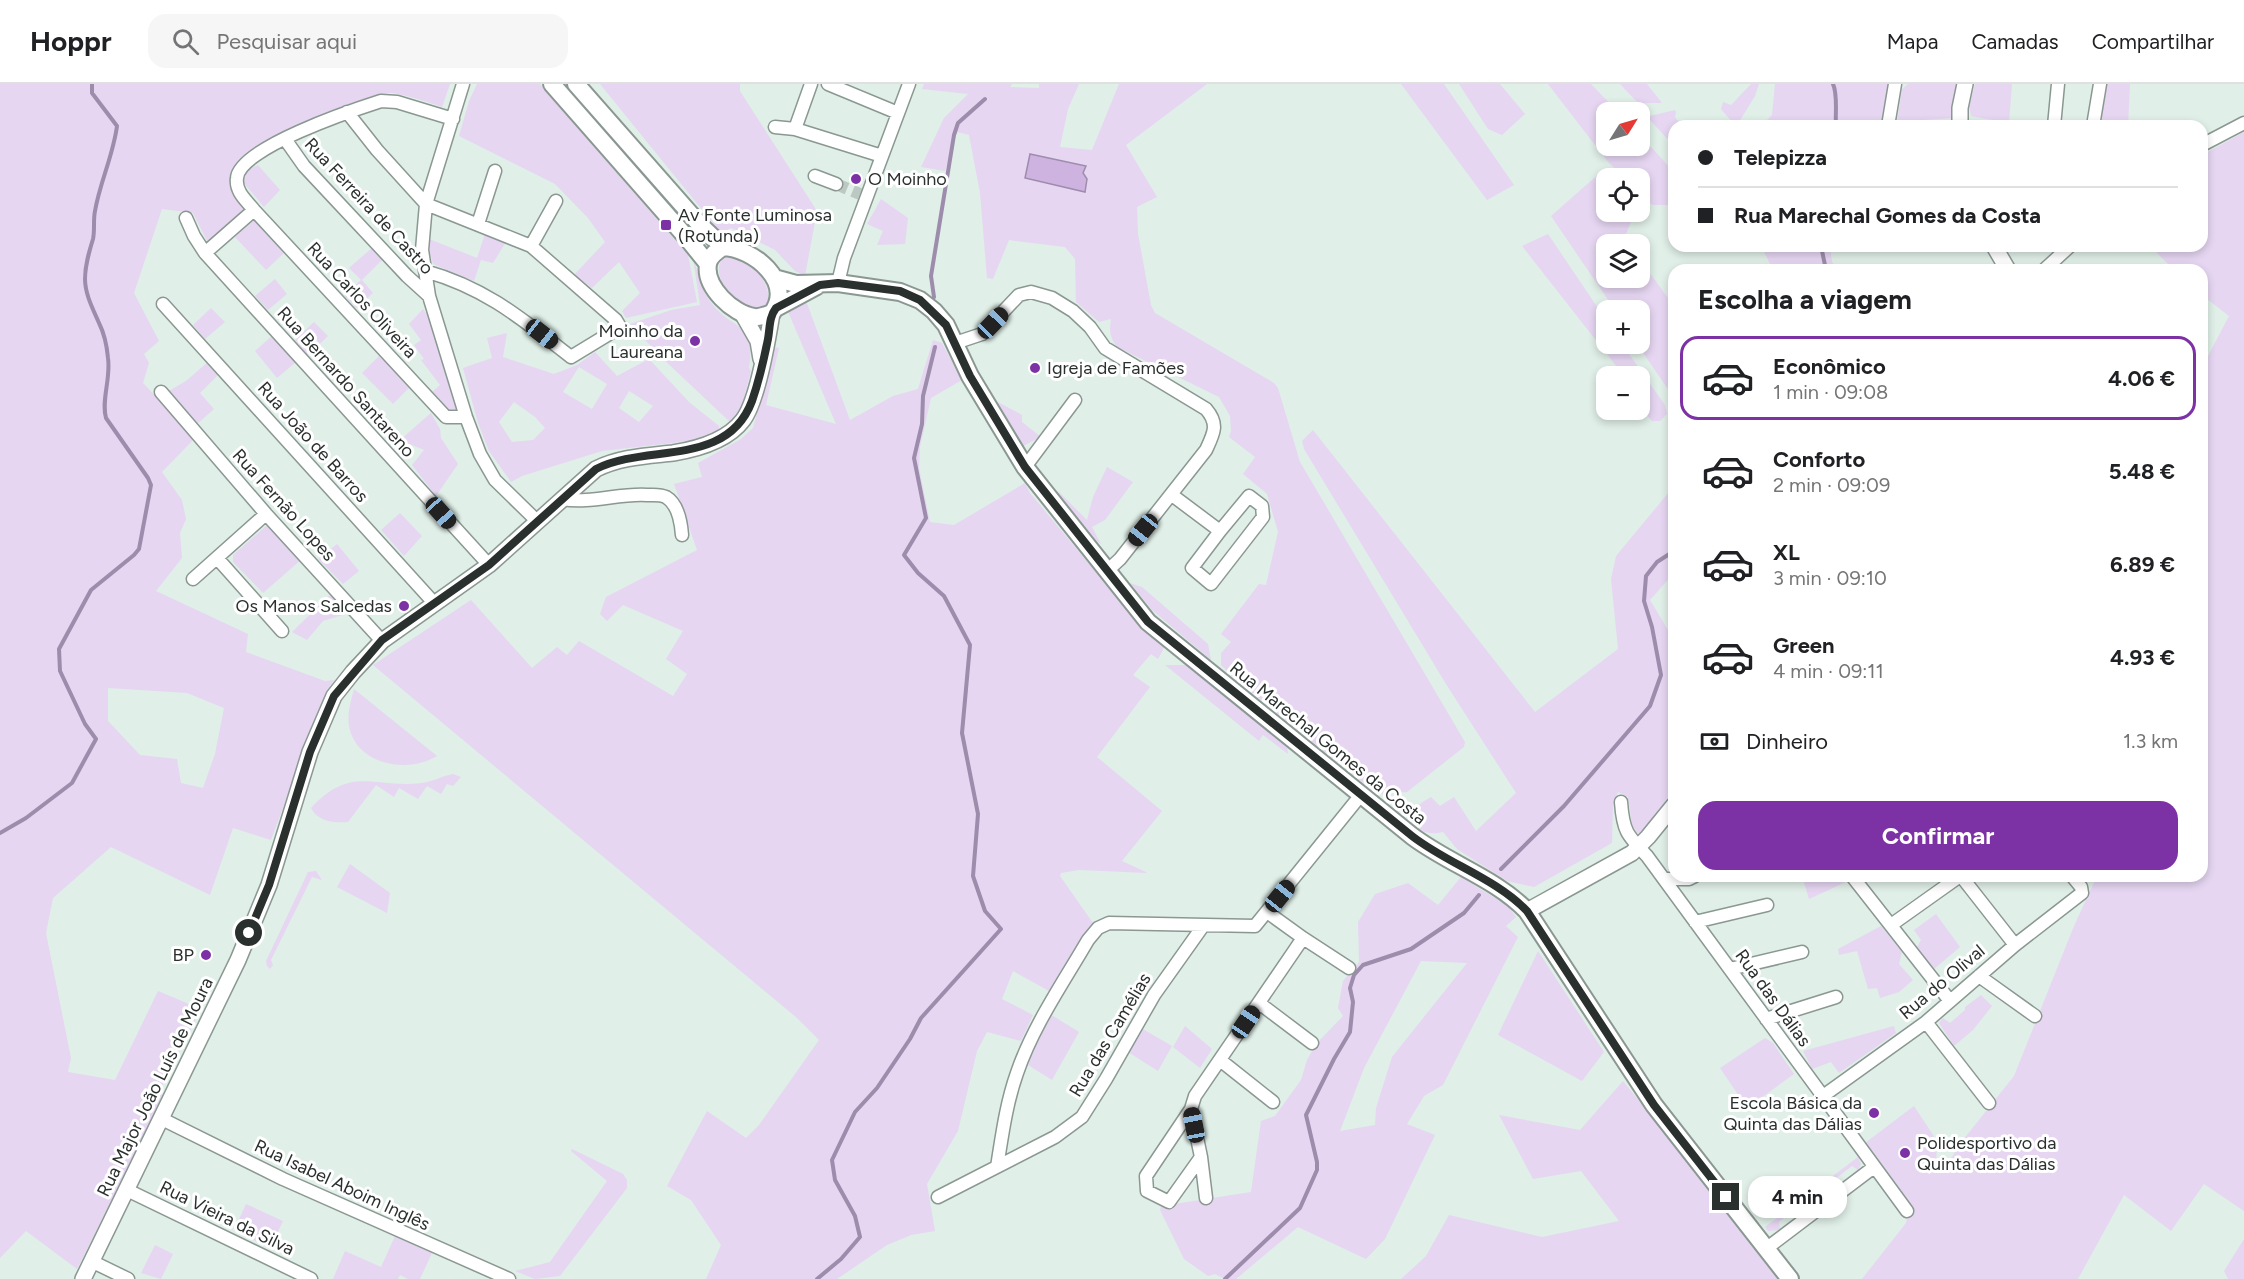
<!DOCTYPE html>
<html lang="pt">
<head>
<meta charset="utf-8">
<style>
  :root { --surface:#fff; --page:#f6f6f6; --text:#202124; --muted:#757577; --line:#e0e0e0; --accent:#7c32a4 }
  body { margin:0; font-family:Figtree,sans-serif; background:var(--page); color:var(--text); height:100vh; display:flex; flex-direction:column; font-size:22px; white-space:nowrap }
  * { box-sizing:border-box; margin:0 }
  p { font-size:20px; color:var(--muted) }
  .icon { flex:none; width:33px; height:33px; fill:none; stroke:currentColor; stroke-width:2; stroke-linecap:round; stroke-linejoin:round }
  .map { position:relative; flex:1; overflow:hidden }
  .panel { position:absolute; left:1668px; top:180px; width:540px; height:618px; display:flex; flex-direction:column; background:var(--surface); border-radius:18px; box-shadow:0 3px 9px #0003 }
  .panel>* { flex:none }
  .hud { position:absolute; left:1668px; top:36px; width:540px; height:132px; border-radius:18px; box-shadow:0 3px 9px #0003; display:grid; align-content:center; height:132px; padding:0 30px; background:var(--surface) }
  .needle { width:39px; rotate:53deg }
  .buttons { position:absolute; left:1596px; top:18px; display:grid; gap:12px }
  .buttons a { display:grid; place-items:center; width:54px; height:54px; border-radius:12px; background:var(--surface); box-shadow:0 3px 9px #0003; font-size:30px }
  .end { position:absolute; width:27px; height:27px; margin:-14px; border:8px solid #2a302e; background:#fff; box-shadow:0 0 0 3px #fff }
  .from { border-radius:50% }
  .bubble { position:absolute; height:42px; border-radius:18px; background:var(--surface); box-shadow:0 3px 9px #0003; font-size:20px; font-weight:700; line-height:42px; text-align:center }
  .car { position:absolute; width:18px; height:36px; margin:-18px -9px; border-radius:8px; box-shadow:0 0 4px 2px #0007; background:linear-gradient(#222 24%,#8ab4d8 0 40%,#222 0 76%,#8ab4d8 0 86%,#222 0) }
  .hud b { display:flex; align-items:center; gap:21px; height:57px; font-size:22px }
  .hud b+b { border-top:2px solid var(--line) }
  .hud i { width:15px; height:15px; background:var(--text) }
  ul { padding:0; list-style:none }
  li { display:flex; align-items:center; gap:18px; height:84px; margin:0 12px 9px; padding:0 18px; border:3px solid transparent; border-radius:18px }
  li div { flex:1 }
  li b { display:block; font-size:22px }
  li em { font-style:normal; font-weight:700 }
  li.on { border-color:var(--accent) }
  li>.icon { width:54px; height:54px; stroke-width:1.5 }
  h2 { padding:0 30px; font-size:27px; line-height:72px }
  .pay { display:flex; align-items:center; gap:15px; height:66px; padding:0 30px; font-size:22px }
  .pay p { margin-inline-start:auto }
  .cta { display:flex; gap:12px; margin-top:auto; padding:12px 30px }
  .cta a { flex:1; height:69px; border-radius:18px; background:var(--accent); color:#fff; font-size:24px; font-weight:700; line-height:69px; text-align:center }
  header { display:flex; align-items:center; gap:36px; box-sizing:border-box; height:84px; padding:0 30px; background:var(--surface); border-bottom:2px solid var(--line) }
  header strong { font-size:28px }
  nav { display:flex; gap:33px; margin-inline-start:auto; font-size:21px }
  .search { width:420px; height:54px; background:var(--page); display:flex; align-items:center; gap:15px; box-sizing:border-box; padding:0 21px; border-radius:18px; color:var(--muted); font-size:22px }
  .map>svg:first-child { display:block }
  .green { fill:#e6d6f2; fill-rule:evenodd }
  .water { fill:#ceb3e1; stroke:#9d8cab; stroke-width:1.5 }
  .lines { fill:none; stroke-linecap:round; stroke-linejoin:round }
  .stream { stroke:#9d8cab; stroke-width:4 }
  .minor-tunnel { stroke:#bcc9c3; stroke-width:12; stroke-dasharray:12 6; stroke-linecap:butt }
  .minor-casing { stroke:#8a9891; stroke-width:15 }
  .tertiary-casing { stroke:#8a9891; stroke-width:18 }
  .secondary-casing { stroke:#8a9891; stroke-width:20 }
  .minor { stroke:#fff; stroke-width:12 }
  .tertiary { stroke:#fff; stroke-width:15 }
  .secondary { stroke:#fff; stroke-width:16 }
  .route { stroke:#2a302e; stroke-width:8 }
  .poi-dot { fill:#7c32a4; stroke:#fff; stroke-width:2 }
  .labels { text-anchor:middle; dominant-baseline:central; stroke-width:6; stroke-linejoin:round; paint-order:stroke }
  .poi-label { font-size:18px; fill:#2a302e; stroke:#fff; text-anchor:start }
  .street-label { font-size:18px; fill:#2a302e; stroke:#fff }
</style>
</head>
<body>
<header>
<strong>Hoppr</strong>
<div class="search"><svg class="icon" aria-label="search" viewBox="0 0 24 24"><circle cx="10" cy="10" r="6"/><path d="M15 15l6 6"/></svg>Pesquisar aqui</div>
<nav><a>Mapa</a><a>Camadas</a><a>Compartilhar</a></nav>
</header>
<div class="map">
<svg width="2244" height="1195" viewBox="0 0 2244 1195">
  <rect width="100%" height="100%" fill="#e0efe8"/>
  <path class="green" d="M0,0H450L442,23C431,19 398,8 389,9C356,14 253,56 235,83C232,88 231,95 229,101L245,125L212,156L207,157L193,129L162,125L134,209L159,257L144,270L149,279L143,299L195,354L162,388L182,416L186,435L180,449L182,474L156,507L248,550L246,568L325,597L334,596L326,608L271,756L233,744L210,811L111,763L53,814L46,849L71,974L68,988L115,996L158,907L201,925L160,1006L162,1011L142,1057L77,1185L26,1147L0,1174ZM108,604L187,609L224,624L215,670L203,704L181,699L177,675L140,671L108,637Z
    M477,0H540L688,171L697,218L626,234L622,227L640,209L619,178L592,204L574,191L605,158L588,134L555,100L459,52L469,17Z
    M600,0H740V7L817,127L805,192L795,187L775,166L731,144L721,149Z
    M924,0H1012L1010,3L1039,4V0H1079L1068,25L1060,63L1092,66L1119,0H1207L1126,61L1157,113L1137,123L1138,150L1151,221L1155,229L1274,299L1278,304L1300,378L1465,658L1464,663L1407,708L1383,710L1376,709L1236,596L1221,581V569L1231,558L1221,550L1259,500L1266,501L1278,448L1267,410L1243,390L1255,373L1229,353L1231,347L1230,332L1219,313L1117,263C1110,254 1109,246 1111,235L1099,238L1076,218L1075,175L1065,163L1009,156L993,195L987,194L980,109L969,51L957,48L945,87L921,83L944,34L968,10L922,5Z
    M1401,0H1444L1514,101L1487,116Z
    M1459,0H1500L1525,30L1502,51L1488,45Z
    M1548,0H1591L1618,28H1606V62H1640V51L1674,88V121H1652L1640,108V94H1625L1608,78Z
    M1620,0H1647L1662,19H1638Z
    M1751,0H1759L1755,12L1739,38L1733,39L1721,25L1723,18L1731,21Z
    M1775,0H1889L1883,42H1761L1772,31Z
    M1908,0H1957L1952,34L1897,38L1902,5Z
    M1975,0H2012L2009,39L1971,32L1969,22Z
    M2107,0H2130L2128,42H2100Z
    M1675,26L1676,28L1675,33L1682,42H1674V62L1650,36V32Z
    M2244,48V1127L2204,1100L2171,1147L2124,1111L2078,1195H1862L1906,1139L1910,1120L1865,1059L1914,1022L1937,1057L1936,1083L1952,1073L1959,1061L2014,992L2074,842L2097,792H2202V270L2208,272L2229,232L2202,211V186H2174L2150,162H2202V71Z
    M258,81L280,106L264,123L243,98L246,87Z
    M1601,88L1607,94L1606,128H1635L1624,155L1628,160H1606V194H1640V176L1674,222V314L1637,260H1640V226H1615L1551,132Z
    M881,115L908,134L905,160L877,161L883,147L867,140Z
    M255,135L284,169L266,186L235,153Z
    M485,150L506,158L493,179L481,176L474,197L433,180L430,169L429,155L477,174Z
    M1548,150L1606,236V260H1622L1665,321L1667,330L1660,337H1652L1645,329L1647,321L1640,312V292H1624L1522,162Z
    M1761,162H1830L1832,178L1839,186H1773Z
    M373,163L383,175L362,196L373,209L356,224L344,211L361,196L349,184Z
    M726,172C751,173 769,194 769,219C748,239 701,190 726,172Z
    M693,174C699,189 701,208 713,221C735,248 756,237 749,284L751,287L742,322L730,338L661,273L630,240L671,226L700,221Z
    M275,195L287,210L268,226L255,212Z
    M805,214L850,336L893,312L918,305L933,256L942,259L962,296L931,314L920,363L919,384L930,438L954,441L1025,399L1030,409L1115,511L1165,562L1158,575L1151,570L1133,591L1150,603L1097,673L1162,727L1122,777L1148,789L1079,786L1061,789L1060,792L1093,839L1049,907L1013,887L1002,915L1033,931L1021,957L987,948L977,967L958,1047L927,1100L935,1147L911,1151L887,1161L837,1195H706L721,1161L691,1116L667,1102L707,1027L746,1054L759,1041L819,956L797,934L373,581L471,516L532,584L557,563L567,571L579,557L673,612L687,590L666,575L683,547L623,521L607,537L600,530L606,513L697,466L674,400L702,393L698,379L741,355L753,344L774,263L779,264L766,321L836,340L786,223Z
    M211,224L225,238L205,255L193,241Z
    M423,225L428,232L459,326L450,328L431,309L440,301L421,276L424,275L414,261L421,256L409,240Z
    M314,238L328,252L307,272L295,256Z
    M507,249L503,273L554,290L577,281L595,268L617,292L649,275L689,318L719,342V346L690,357L602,367L522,392L511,398L489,367L478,339L463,284L492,274L487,254ZM579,283L607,300L592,325L563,308ZM629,307L653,322L639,338L619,324ZM514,318L535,333L545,344L533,356L512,358L499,338Z
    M273,251L296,278L277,294L255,267Z
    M379,272L411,302L393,320L362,289Z
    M209,277L220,289L200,309L214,325L196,341L167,308L186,297Z
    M994,316L1022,331V338L1041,353L1023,362Z
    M431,329L440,345L441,354L458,380L436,412L412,381L424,366L400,356Z
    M1313,346L1535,628L1618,565L1611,495L1616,472L1674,402V489L1650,516L1674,556V705L1641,750L1633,748L1628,713L1618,708L1613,721L1612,759L1534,803L1507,797L1457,765L1443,748C1428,752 1416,747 1412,733L1421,719L1431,713L1440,722L1454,713L1476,747L1516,709L1446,600L1304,365L1302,357Z
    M1107,383L1133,398L1105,436L1092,443L1101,460L1095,456L1056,409L1059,408L1087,436L1093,413Z
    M400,429L422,452L404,472L381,446Z
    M266,442L269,443L302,475L263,509L233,478V471Z
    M337,460L359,487L343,500L318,475Z
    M1130,499L1142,503L1208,560L1211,576L1152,526Z
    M332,509L349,529L323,537L307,556L292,548Z
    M1165,581H1189L1287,661L1288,670L1263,651L1259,657Z
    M354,605L437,672C408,690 356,681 349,642C347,629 351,617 354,605Z
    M453,690L461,693L453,702L447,700L441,710L427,702L418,715L399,704L394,713L376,701L348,738C334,739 318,738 311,724C352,680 374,705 421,699C432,698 442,692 453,690Z
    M350,780L390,809L387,829L337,803Z
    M316,787L322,796L312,793L271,876L273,881L270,885L267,882L266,877L308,788Z
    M1802,792H1842L1846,798L1809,815Z
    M1461,793L1508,822L1516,833L1506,842L1518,853L1443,1001L1424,1012L1407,1040L1435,1051L1385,1155L1366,1175L1298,1143L1236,1195H1225L1215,1190L1208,1192L1184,1175L1160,1126L1161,1122L1251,1108L1261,1037L1275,1032L1301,996L1307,976L1316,960L1343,932L1338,924L1343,897L1359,878L1358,838L1375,810L1408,799L1438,821ZM1421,877L1467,879L1392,973L1376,1024L1375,1041L1340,1047L1364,984Z
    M1936,830L1960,863L1934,885L1917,863L1921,856L1914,846Z
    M1881,842L1902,868L1899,880L1913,896L1899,908L1880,914L1877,904L1868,905L1857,867L1839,871L1838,865Z
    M1538,867L1604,968L1582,997L1498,951Z
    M1981,911L1992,922L1973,946L1954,962L1939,939L1943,934L1950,939L1965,926V923Z
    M1050,930L1079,948L1052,996L1028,981L1038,952Z
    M1185,942L1212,965L1200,984L1173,963Z
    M1894,942L1896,949L1839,989L1831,978L1812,985L1803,967Z
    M1141,944L1172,962L1158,987L1128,968Z
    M1765,954L1773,959L1794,990L1747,1024L1720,984Z
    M1623,997L1782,1195H1401L1426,1172L1449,1131L1542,1153L1619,1137L1581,1087L1533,1095L1499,1031L1580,1046Z
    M572,1065L623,1090L627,1096V1104L560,1192L535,1195L515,1187L550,1178L607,1097L571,1067Z
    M1858,1073L1861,1080L1858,1086L1852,1082L1779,1138L1780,1146L1768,1147L1765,1143Z
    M246,1120L283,1137L270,1164L234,1146Z
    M395,1152L432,1169L420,1195H408L400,1191L398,1195H333L345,1167L381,1183Z
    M2244,1155V1195H2228L2224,1187Z
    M155,1161L173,1170L161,1195L141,1189Z"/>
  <path class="water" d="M1030,70L1086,82L1083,89L1087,95L1085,108L1025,94Z"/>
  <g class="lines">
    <path class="stream" d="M1833,0C1838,10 1835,30 1836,42
      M1821,162L1826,186
      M934,213L931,192L954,51L958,39L985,15
      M0,749L26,734L72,699L96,655L85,640L60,587L59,565L91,506L134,471L139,465L151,401L148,394L106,334C101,316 111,295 108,274C107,263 104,249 99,239C93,225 85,210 85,195C85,181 89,168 93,155C95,146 93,136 95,127C100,98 113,72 117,42L92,9V0
      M1501,785L1564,722L1650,622L1661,591L1652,543L1644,517L1646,492L1657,478L1674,467
      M817,1195L841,1175L860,1153L855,1132L835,1096L832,1076L855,1028L877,1004L910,955L921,934L1001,845L985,827L973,792L978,730L962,649L970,561L944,512L918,489L904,471L926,434L914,374L922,340L923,312L935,263
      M1225,1195L1300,1124L1317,1086V1078L1306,1031L1334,975L1350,948L1353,918L1350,904L1354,891L1363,881L1411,865L1464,829L1479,811"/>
    <path class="minor-tunnel" d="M836,100L860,110"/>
    <defs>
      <path id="minor" d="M463,0L426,120L422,166L429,212L466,333L480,370L495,396L537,437
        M811,0L795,45L882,72
        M828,0L898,29
        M347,28L377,66L426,120L531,162L616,236L619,241L617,245L571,273C522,235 486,204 425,187
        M453,35L397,18L381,17C353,26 239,64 237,94C235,108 247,117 254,126L446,333H466
        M1888,42L1895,0
        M2054,42L2058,0
        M2093,42L2100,0
        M775,43L795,45
        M285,55L304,82L407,192L429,212
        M2202,61L2244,39
        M815,92L836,100
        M186,134L194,152L205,169L489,481
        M478,140L495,87
        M531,162L556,117
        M205,169L254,126
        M2044,186L2070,162
        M838,199L844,174L909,0
        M163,220L435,520
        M955,259L982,250L1019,211L1031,208L1052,214L1073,227L1090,243L1105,264L1206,325C1219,340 1214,349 1206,366L1120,475L1107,487
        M161,308L266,430L382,557
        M1025,383L1075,316
        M1172,411L1220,447L1192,484L1211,500L1263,433L1262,422L1249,412L1220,447
        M562,415C591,420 619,409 647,411C653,411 660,410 666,413C678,420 681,438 682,451
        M217,474L282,547
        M193,495L266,430
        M1621,718C1623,747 1627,751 1647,772L1907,1127
        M1852,792L1950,917
        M1961,792L2015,861
        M1664,795H1689L1695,792
        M1695,838L1767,821
        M1891,841L1960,792
        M1303,854L1349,884
        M1730,885L1802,868
        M1979,892L2035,932
        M1259,919L1312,959
        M1766,935L1836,913
        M1926,938L1989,1019
        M1220,976L1273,1018
        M1823,1012L1926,938L2015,861L2082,809L2081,803L2072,792
        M1191,1025L1201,1073L1206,1114
        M162,1035L283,1095L509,1195
        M1201,1073L1169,1118L1147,1107L1146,1092L1191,1025L1195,1012L1303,854L1267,828
        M997,1083C1002,1052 1006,1020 1017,989C1033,942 1063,899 1088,856L1098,844L1109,839L1255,842L1360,712
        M127,1106L311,1195
        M938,1113L1055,1053L1082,1033L1106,995L1154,911L1203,842
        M1767,1164L1874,1083
        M93,1178L128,1195"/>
      <path id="tertiary" d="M1960,42V24L1965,0
        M1994,162L2008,186
        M742,229L758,257L761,275
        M1527,827L1632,769L1648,753L1674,721
        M83,1195L238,876L269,801L310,668L334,612L353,588L382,557L489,481L596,385C620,373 646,372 673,369C698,365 727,357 743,336C757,318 768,254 772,229"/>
      <path id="secondary" d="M552,0L687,154L708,180
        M576,0L701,142L723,163
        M723,163C753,164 795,198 772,229C766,231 760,234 754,233C733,230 704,203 708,180C709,172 717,167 723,163Z
        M774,194L796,200L838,199L900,208L920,216L934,227L946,241L970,292L1025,383L1148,538L1412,752C1449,780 1495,794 1527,827L1654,1021L1790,1195
        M776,224L817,202"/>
    </defs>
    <use href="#minor" class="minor-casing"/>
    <use href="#tertiary" class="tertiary-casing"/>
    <use href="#secondary" class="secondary-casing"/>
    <use href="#minor" class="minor"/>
    <use href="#tertiary" class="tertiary"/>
    <use href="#secondary" class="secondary"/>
  </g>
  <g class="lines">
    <path class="route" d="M249,849L269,801L310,668L334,612L382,556L489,481L596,385C647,359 727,384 752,317C759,297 764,275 768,255C770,244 769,233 776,224L820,201L838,199L900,207L920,216L946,241L970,292L1025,383L1148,538L1412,752C1448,780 1495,794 1527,827L1654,1021L1726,1113"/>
  </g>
  <g class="poi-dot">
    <circle cx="856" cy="95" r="6"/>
    <rect x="660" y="135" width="12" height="12" rx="3"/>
    <circle cx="695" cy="257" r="6"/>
    <circle cx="1035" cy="284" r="6"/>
    <circle cx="404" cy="522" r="6"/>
    <circle cx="206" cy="871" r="6"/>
    <circle cx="1874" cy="1029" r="6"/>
    <circle cx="1905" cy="1069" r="6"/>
  </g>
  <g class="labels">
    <g class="poi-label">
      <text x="868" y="95">O Moinho</text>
      <text x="678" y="131">Av Fonte Luminosa<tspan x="678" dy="21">(Rotunda)</tspan></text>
      <text x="683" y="247" text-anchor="end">Moinho da<tspan x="683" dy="21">Laureana</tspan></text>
      <text x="1047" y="284">Igreja de Famões</text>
      <text x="392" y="522" text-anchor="end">Os Manos Salcedas</text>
      <text x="194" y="871" text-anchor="end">BP</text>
      <text x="1862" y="1019" text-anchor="end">Escola Básica da<tspan x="1862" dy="21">Quinta das Dálias</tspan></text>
      <text x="1917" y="1059">Polidesportivo da<tspan x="1917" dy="21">Quinta das Dálias</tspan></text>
    </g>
    <g class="street-label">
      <text transform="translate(369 122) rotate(47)">Rua Ferreira de Castro</text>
      <text transform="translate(362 216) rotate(47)">Rua Carlos Oliveira</text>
      <text transform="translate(346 298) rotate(48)">Rua Bernardo Santareno</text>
      <text transform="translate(313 358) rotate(48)">Rua João de Barros</text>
      <text transform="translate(284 421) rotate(48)">Rua Fernão Lopes</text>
      <text transform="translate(1328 659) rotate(39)">Rua Marechal Gomes da Costa</text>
      <text transform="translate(1942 898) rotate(-40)">Rua do Olival</text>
      <text transform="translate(1773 914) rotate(54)">Rua das Dálias</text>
      <text transform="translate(1110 951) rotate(-59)">Rua das Camélias</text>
      <text transform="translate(155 1003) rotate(-64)">Rua Major João Luís de Moura</text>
      <text transform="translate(342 1101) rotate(25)">Rua Isabel Aboim Inglês</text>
      <text transform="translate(227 1134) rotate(26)">Rua Vieira da Silva</text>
    </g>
  </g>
</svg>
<div class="buttons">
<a><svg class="needle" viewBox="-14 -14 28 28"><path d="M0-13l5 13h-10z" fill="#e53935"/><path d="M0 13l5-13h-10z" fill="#757577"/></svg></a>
<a><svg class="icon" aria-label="locate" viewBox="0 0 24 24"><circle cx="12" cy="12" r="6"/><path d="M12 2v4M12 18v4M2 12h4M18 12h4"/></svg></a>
<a><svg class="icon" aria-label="layers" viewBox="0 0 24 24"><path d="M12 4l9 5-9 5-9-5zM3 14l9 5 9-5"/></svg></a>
<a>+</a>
<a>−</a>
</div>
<i class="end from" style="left:249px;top:849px"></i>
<i class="end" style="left:1726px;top:1113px"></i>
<div class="bubble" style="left:1748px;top:1092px;width:99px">4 min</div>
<i class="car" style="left:993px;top:239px;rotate:44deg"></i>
<i class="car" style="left:542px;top:250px;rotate:128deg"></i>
<i class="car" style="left:441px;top:429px;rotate:138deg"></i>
<i class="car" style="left:1143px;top:446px;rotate:219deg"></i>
<i class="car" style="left:1280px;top:812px;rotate:39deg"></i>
<i class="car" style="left:1246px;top:938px;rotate:34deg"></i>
<i class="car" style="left:1194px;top:1041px;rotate:349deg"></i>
<div class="hud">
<b><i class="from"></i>Telepizza</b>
<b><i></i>Rua Marechal Gomes da Costa</b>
</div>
<section class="panel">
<h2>Escolha a viagem</h2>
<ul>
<li class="on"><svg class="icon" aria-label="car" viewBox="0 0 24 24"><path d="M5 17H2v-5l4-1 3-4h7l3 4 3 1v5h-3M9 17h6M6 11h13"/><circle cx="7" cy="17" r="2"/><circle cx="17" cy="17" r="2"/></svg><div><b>Econômico</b><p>1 min · 09:08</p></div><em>4.06 €</em></li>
<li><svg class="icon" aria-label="car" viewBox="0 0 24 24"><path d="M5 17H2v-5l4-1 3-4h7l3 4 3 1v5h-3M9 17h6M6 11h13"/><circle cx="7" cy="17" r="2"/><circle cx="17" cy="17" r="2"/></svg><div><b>Conforto</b><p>2 min · 09:09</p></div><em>5.48 €</em></li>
<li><svg class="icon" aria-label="car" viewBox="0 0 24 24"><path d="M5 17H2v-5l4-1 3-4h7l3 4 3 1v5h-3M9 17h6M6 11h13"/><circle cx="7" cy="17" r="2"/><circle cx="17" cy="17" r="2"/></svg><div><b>XL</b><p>3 min · 09:10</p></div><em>6.89 €</em></li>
<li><svg class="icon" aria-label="car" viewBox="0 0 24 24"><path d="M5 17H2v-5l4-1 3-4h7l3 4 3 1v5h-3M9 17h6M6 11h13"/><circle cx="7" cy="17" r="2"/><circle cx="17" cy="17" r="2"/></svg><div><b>Green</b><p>4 min · 09:11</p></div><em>4.93 €</em></li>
</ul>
<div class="pay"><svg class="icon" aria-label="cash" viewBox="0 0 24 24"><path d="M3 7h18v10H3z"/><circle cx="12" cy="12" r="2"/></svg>Dinheiro<p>1.3 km</p></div>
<div class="cta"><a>Confirmar</a></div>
</section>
</div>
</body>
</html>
